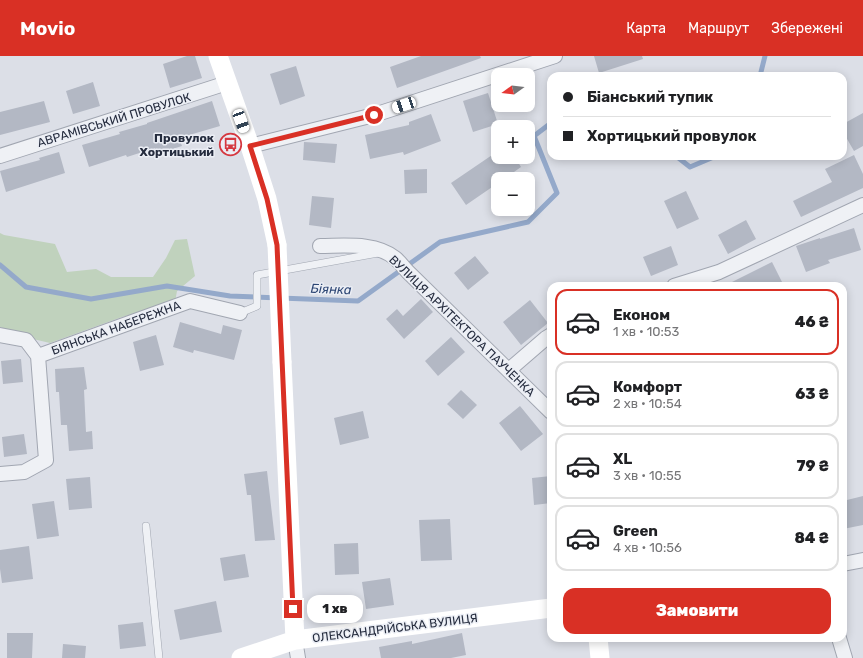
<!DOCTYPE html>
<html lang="uk">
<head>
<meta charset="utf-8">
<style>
  :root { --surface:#fff; --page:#f6f6f6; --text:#202124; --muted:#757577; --line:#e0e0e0; --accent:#d93025 }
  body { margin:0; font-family:Rubik,sans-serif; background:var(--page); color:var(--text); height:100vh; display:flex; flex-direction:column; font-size:15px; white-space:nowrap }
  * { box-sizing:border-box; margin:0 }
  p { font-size:13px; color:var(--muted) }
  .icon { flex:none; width:22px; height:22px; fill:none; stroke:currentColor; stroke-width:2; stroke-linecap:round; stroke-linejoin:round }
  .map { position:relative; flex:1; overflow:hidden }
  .side { position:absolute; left:547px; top:226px; width:300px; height:360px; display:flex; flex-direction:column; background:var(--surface); border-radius:12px; box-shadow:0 2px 10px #0003 }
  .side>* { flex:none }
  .hud { position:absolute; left:547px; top:16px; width:300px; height:88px; border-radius:12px; box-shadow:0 2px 10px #0003; display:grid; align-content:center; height:88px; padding:0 16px; background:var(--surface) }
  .needle { width:26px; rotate:255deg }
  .buttons { position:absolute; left:491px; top:12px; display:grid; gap:8px }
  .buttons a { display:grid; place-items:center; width:44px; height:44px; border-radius:8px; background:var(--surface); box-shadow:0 2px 10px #0003; font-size:20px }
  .end { position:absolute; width:18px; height:18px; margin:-9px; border:5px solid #d93025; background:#fff; box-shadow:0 0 0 2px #fff }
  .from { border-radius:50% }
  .bubble { position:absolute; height:28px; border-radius:12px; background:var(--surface); box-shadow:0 2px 10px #0003; font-size:13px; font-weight:800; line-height:28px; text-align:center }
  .car { position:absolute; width:12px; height:24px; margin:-12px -6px; border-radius:5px; box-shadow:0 0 3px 1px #0007; background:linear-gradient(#fff 24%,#345 0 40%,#fff 0 76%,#345 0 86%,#fff 0) }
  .hud b { display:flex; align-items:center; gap:14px; height:38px; font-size:15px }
  .hud b+b { border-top:1px solid var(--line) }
  .hud i { width:10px; height:10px; background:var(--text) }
  ul { padding:7px 0 0; list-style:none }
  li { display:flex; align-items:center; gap:12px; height:66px; margin:0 8px 6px; padding:0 8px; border:2px solid var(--line); border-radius:12px }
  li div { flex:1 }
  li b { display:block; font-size:15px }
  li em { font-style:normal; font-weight:800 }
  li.on { border-color:var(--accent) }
  li>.icon { width:36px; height:36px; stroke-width:1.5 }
  .primary-button { display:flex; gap:8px; margin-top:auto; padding:8px 16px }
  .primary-button a { flex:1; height:46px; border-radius:12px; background:var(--accent); color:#fff; font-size:16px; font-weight:800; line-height:46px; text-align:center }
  header { display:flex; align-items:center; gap:24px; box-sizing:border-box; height:56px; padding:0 20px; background:var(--accent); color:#fff }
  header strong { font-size:19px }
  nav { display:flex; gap:22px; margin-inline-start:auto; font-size:14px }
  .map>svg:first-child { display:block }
  .green { fill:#c0d2bd }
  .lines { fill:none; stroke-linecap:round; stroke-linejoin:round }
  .stream { stroke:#94a9ca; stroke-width:5 }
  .building { fill:#b3b8c4 }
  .lane-casing { stroke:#a1a6b1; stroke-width:8 }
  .street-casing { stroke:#a1a6b1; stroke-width:16 }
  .lane { stroke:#eff1f5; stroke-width:7 }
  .street { stroke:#eff1f5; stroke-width:14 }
  .secondary { stroke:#fff; stroke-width:19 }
  .secondary-bridge { stroke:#fff; stroke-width:19 }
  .route { stroke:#d93025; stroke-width:5 }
  .labels { text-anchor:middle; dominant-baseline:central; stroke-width:3; stroke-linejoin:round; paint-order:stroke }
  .street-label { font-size:12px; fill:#252c3e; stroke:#ebeef5 }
  .poi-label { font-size:12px; font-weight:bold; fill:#252c3e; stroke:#ebeef5; text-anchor:end }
  .water-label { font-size:13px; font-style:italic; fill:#2d4674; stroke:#ebeef5 }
</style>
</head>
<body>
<header>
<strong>Movio</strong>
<nav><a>Карта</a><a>Маршрут</a><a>Збережені</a></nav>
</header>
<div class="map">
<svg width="863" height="602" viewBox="0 0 863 602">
  <rect width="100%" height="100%" fill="#dcdfe7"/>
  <path class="green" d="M0,177L4,179L55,188L67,216L96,213L111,221H153L166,202L175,184L187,183L195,220L177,235L175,246L122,261L50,287L33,283L0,271Z"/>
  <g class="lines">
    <path class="stream" d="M760,20L765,0
      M676,100L690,111L716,100
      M0,209L26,231L91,243L167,230L230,240L358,245L440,186L528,166L557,137L534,80L551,67"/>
  </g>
  <path class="building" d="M187,0H195L202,22L170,32L163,8Z
    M421,0H480L481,2L397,32L390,11Z
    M594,0H642L643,3L599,17Z
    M296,10L305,40L280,49L270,18Z
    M93,26L100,50L73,58L66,35Z
    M488,37L498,68L473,76L463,45Z
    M44,45L50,66L0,79V56Z
    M212,45L220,70L179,82L182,90L156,98L155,92L127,101L126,99L89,111L82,89L120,78L119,76L147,68V67Z
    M863,57V90L854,95L843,76V68Z
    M431,58L441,85L404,99L403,96L370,103L365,79L409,69V66Z
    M304,86L337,88L335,107L303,104Z
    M498,95V101H515L521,111L504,123H498V127L466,149L451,127Z
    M59,96L65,117L6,136L0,115L40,104L39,102Z
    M854,99L863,118V132L801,161L793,145L832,126L825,113Z
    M427,113V137L405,138L404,114Z
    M686,135L699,163L677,173L664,145Z
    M312,140L334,142L331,172L309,169Z
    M746,164L756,183L728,198L718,179Z
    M854,172L861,194L828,204L830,207L806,216L796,190L820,182V183Z
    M671,190L678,209L651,220L643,201Z
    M475,200L489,217L468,234L454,217Z
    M772,206L784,230H724Z
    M421,243L433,256L404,283L386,263L397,253L403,260Z
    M530,244L548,267L521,289L503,266Z
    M180,266L221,278L223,269L242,274L234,304L194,294L193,297L173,291Z
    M156,279L164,309L140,315L133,286Z
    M451,281L465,296L438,320L425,305Z
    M21,303L23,326L3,328L1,305Z
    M84,311L87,333L84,334L86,376L92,375L93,393L69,395L67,369H61L59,336H56L55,313Z
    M461,334L477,349L463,363L447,348Z
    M520,350L543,378L521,395L499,367Z
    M363,355L369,382L340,389L334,362Z
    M24,378L27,398L4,401L2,381Z
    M267,415L275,484L255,485L251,439H247L244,418Z
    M551,420V447L534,449L532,422Z
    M90,421L92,452L69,454L66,423Z
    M863,440V469L843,473V445Z
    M54,445L59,480L37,483L32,448Z
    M450,463L452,504L421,505L419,464Z
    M358,487L359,518L335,519L334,488Z
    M29,490L33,523L2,527L0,513V494Z
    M245,498L249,521L224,525L220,502Z
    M390,522L394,549L366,553L362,526Z
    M216,545L222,576L180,584L174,554Z
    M143,566L146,590L120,593L118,569Z
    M7,577H33L32,602H7Z
    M462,577L466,599L451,602H381L379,591L412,585V588Z
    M63,588L86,590L85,602H62Z"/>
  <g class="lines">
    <defs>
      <path id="lane" d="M240,257L257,250V219L378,197
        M146,470L159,602"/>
      <path id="street" d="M250,90L374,59L555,0
        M0,100L227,27
        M320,190C344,190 375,186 395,202C400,206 404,212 408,216L551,356
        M674,230L719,216L863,149
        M0,279L26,284L38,300L46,404L24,416L0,418
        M38,300L190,245L240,257
        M509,314L546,282L551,279
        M843,508L863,504
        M839,582L845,602
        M295,584L298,602"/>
    </defs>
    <use href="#lane" class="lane-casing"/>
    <use href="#street" class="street-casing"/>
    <use href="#lane" class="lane"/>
    <use href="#street" class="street"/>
    <path class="secondary" d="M218,0L250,90L267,143L277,189
      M282,306L295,584
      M598,582L600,602
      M241,602L295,584L551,552"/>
    <path class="secondary-bridge" d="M277,189L282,306"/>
  </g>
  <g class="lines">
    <path class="route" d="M293,553L277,189L267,143L250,90L374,59"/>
  </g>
  <defs>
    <symbol id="bus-ring" viewBox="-11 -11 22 22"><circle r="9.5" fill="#ebeef5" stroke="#d53840" stroke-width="1.5"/><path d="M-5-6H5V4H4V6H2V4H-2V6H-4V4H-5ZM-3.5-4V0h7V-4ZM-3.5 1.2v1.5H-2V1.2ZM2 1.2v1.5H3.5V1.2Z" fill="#d53840"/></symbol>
  </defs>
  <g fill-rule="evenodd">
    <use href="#bus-ring" x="218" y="76" width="25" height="25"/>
  </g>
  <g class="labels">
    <g class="street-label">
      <text transform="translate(114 64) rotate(-17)">АВРАМІВСЬКИЙ ПРОВУЛОК</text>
      <text transform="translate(462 270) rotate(44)">ВУЛИЦЯ АРХІТЕКТОРА ПАУЧЕНКА</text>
      <text transform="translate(116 272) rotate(-20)">БІЯНСЬКА НАБЕРЕЖНА</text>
      <text transform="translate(395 572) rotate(-7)">ОЛЕКСАНДРІЙСЬКА ВУЛИЦЯ</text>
    </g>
    <g class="poi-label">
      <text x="214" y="82">Провулок<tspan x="214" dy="14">Хортицький</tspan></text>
    </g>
    <g class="water-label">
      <text transform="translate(331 233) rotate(2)">Біянка</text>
    </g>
  </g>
</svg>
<div class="buttons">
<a><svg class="needle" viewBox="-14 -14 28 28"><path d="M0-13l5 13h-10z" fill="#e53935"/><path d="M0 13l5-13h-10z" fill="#757577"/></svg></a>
<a>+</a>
<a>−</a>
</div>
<i class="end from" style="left:374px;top:59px"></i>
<i class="end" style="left:293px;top:553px"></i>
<div class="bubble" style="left:307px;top:539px;width:56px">1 хв</div>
<i class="car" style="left:404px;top:49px;rotate:252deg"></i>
<i class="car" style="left:241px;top:65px;rotate:160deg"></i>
<div class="hud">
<b><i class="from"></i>Біанський тупик</b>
<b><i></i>Хортицький провулок</b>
</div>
<section class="side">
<ul>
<li class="on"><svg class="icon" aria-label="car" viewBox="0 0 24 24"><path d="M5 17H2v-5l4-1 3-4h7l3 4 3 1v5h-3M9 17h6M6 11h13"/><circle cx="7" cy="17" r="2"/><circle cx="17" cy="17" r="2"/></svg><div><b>Економ</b><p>1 хв · 10:53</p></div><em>46 ₴</em></li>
<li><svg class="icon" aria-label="car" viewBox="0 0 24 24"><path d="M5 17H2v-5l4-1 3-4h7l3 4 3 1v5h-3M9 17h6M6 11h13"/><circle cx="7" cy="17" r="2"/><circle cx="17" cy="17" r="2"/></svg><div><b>Комфорт</b><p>2 хв · 10:54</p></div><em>63 ₴</em></li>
<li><svg class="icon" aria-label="car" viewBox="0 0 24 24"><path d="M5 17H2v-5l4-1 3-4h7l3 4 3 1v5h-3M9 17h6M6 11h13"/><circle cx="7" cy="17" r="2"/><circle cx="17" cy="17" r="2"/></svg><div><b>XL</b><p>3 хв · 10:55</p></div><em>79 ₴</em></li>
<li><svg class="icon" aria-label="car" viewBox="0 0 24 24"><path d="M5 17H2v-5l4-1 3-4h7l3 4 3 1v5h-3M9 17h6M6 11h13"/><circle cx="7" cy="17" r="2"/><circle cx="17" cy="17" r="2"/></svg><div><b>Green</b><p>4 хв · 10:56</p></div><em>84 ₴</em></li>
</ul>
<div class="primary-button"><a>Замовити</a></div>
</section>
</div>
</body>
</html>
